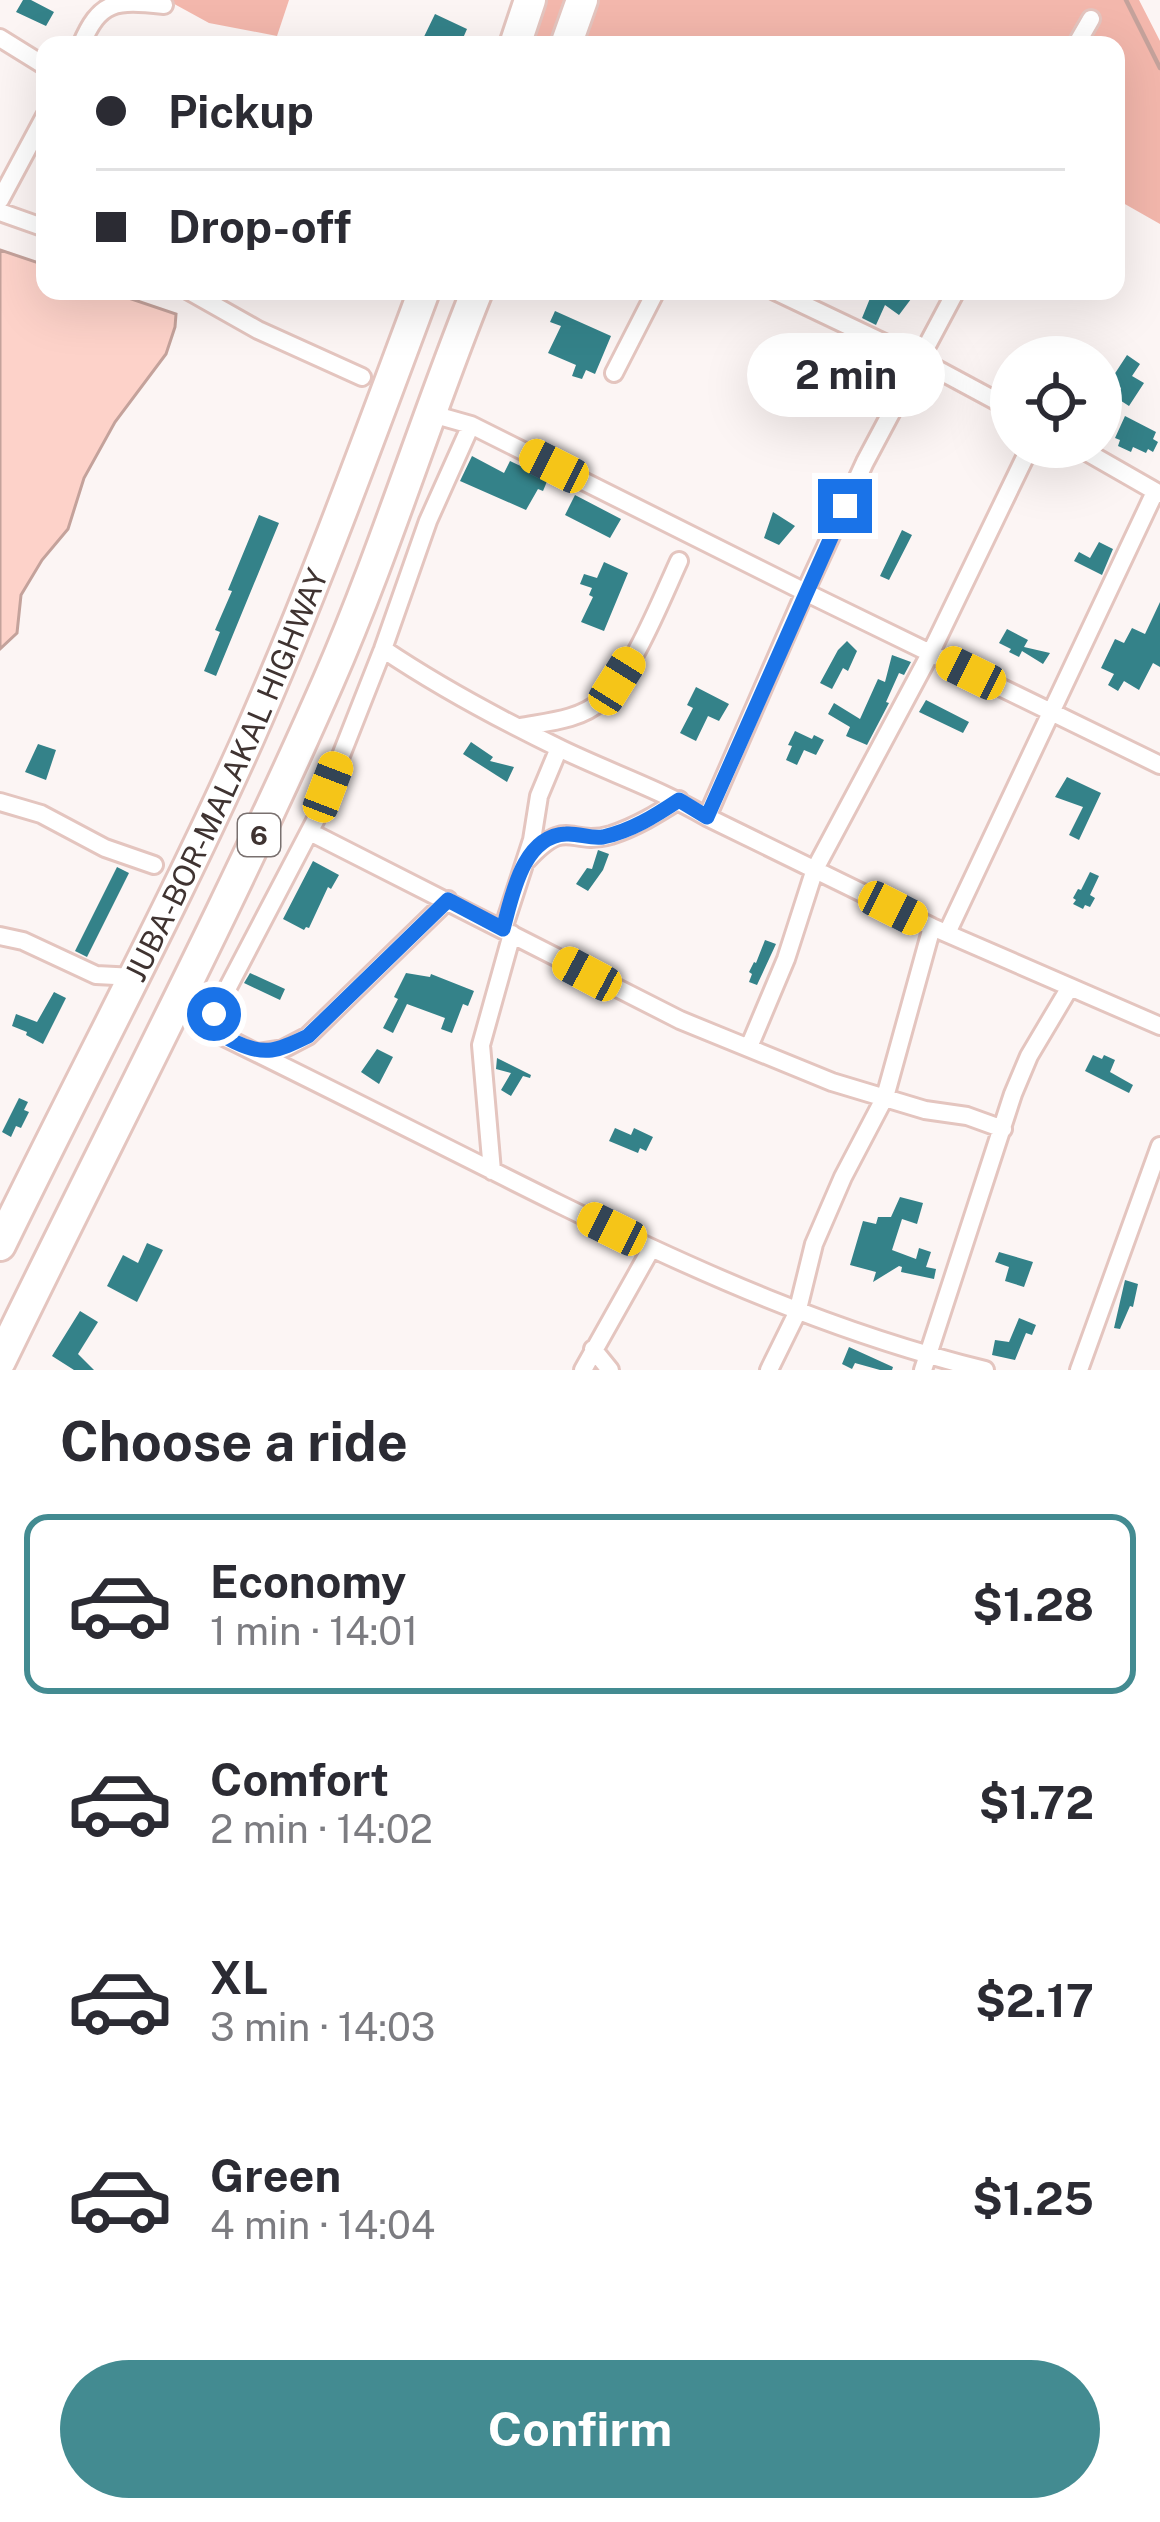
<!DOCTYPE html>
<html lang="en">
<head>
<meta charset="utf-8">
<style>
  :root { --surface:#fff; --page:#f7f7f7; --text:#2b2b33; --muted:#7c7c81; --line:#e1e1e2; --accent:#438b91 }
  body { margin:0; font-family:"Public Sans",sans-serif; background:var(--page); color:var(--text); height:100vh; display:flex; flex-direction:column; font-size:45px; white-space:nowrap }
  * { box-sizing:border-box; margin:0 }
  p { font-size:39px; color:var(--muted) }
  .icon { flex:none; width:66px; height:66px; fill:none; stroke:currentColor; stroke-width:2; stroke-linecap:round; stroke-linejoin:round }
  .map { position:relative; height:1370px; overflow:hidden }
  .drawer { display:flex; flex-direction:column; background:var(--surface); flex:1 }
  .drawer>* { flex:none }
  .guide { position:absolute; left:36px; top:36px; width:1089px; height:264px; border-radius:24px; box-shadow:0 12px 48px #0002; display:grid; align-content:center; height:264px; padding:0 60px; background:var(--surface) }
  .controls { position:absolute; left:990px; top:336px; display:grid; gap:24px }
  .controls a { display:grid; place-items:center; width:132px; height:132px; border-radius:50%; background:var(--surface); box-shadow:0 12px 48px #0002; font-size:60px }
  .end { position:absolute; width:54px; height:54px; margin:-27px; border:15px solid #1a73e8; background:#fff; box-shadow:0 0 0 6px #fff }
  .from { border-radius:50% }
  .bubble { position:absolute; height:84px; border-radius:42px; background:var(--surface); box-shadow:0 12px 48px #0002; font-size:39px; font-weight:700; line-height:84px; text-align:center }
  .car { position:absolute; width:36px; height:72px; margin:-36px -18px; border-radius:15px; box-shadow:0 0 9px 3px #0007; background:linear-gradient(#f5c518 24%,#345 0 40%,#f5c518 0 76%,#345 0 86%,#f5c518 0) }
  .guide b { display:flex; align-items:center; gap:42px; height:114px; font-size:45px }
  .guide b+b { border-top:3px solid var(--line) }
  .guide i { width:30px; height:30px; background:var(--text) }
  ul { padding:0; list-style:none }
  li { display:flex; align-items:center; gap:36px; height:180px; margin:0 24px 18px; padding:0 36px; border:6px solid transparent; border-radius:24px }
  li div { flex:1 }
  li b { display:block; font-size:45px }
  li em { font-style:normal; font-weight:700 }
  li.selected { border-color:var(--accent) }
  li>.icon { width:108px; height:108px; stroke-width:1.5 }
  h2 { padding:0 60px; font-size:54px; line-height:144px }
  .primary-button { display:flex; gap:24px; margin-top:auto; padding:24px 60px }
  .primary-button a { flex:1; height:138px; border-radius:72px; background:var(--accent); color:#fff; font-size:48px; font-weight:700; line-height:138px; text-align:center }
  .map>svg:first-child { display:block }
  .green { fill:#f3b7ac }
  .water { fill:#fdd2c9; stroke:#c4a29b; stroke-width:3 }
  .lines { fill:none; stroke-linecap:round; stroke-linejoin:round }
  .stream { stroke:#c4a29b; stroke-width:4.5 }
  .building { fill:#348289 }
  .street-casing { stroke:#e4c5bf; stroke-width:22 }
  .highway-casing { stroke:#e4c5bf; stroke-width:36 }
  .street { stroke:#fff; stroke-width:16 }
  .highway { stroke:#fff; stroke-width:30 }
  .route { stroke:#1a73e8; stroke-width:15 }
  .labels { text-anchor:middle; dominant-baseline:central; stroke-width:12; stroke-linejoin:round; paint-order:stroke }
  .shield { fill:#fff; stroke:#79706f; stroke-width:3 }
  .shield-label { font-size:27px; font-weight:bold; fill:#3f3331 }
  .street-label { font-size:30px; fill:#3f3331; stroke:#fff }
</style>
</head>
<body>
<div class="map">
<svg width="1160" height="1370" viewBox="0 0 1160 1370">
  <rect width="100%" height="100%" fill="#fcf5f4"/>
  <path class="green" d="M167,0H289L277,36L209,23Z
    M518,0H1139L1160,41V224L1116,199V45H503Z"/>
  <path class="water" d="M0,250L45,265V291H108L176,314L175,327L166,354L115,422L84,478L68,529L42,560L21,595L17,633L0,649Z"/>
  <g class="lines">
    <path class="stream" d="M1126,0L1160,68"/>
  </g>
  <path class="building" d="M23,0H31L54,12L46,26L16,12Z
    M435,14L467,29L460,45H420Z
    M873,291H899L911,299L899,315L885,305L876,325L862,318Z
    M555,311L611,336L595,374L586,370L582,379L572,376L576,365L548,353L561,326L550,322Z
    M1127,355L1140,364L1132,376L1144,383L1129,406L1115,397L1121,388L1110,381Z
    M843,366L854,372L849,382L853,384L842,403L826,396Z
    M1125,416L1156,432L1153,439L1158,442L1153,452L1148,449L1146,453L1133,447L1131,452L1118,446L1120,440L1115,438Z
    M472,456L504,473L510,461L548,479L543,491L538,489L526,510L460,481Z
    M575,495L621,519L610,538L565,515Z
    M773,512L795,526L779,545L764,538Z
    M259,515L279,523L216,676L204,671L220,632L215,630L232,591L228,590Z
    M902,530L912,535L889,580L880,576Z
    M1099,542L1113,549L1102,575L1074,561L1079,552L1090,558Z
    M604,562L628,573L604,631L581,622L593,597L589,595L592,588L580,584L584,574L597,578Z
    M1160,602V667L1153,663L1139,690L1124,681L1118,691L1108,685L1114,674L1101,668L1115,639L1124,643L1132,628L1145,634Z
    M1007,629L1028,640L1024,647L1050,653L1043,664L1022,651L1019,657L1009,652L1011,649L999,643Z
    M847,641L857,651L848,671L843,668L832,689L820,683L838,650Z
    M892,655L911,662L904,675L899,673L886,702L889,703L867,745L846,736L850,727L828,714L834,703L860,719L878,679L885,682Z
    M696,687L729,704L719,721L708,716L696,741L680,733L693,708L687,705Z
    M926,700L969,722L963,733L919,712Z
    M795,731L812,739L814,735L824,740L816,755L804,750L797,765L786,760L792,746L788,745Z
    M471,742L493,757L490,761L514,767L507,782L463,754Z
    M38,744L56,750L46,780L25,772Z
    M1067,777L1101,793L1079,840L1069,835L1083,807L1055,797Z
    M598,850L609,854L603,870L588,891L576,884L587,868L592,869Z
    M313,861L339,875L331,889L328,887L309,928L306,927L304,930L283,919Z
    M117,867L129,873L87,957L75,951Z
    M1090,872L1099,876L1090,895L1095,898L1090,907L1085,905L1083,909L1073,904L1076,900L1073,898L1078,889L1081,890Z
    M765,940L776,944L757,985L749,982L752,974L749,972L754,962L756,963Z
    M250,973L285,989L280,1000L244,983Z
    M406,973L430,977L431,974L474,991L468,1006L463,1004L452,1033L441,1029L445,1018L407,1004L393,1033L383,1028L398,999L394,997Z
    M54,992L66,998L43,1044L26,1035L27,1032L12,1026L16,1014L37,1022Z
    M377,1049L393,1057L379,1084L361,1072Z
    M1093,1055L1102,1059L1104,1055L1115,1060L1110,1072L1133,1085L1129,1093L1085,1071Z
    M497,1058L531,1075L530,1078L523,1076L511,1096L501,1090L511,1073L496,1069Z
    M19,1098L28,1102L24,1110L29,1112L21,1128L16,1126L11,1137L2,1132Z
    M615,1128L631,1135L634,1128L653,1137L646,1151L640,1148L638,1153L609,1141Z
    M900,1197L923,1203L917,1224L902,1219L892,1250L916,1259L919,1248L931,1252L926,1267L936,1269L934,1279L901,1272L902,1267L899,1266L873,1282L876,1272L850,1265L863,1221L876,1224L878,1217H891Z
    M147,1243L163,1250L137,1302L107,1286L123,1255L138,1263Z
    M999,1252L1033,1262L1024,1287L1005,1281L1009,1267L995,1262Z
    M1125,1280L1138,1284L1133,1307L1130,1306L1120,1329L1114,1328Z
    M80,1311L98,1322L78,1354L94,1370H74L52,1356Z
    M1019,1318L1036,1325L1032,1335L1026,1333L1015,1360L992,1355L995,1340L1009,1342Z
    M849,1347L893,1367L892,1370H880L855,1363L852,1369L842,1364Z"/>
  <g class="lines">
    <defs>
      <path id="street" d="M0,38L45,66
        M81,45C100,0 115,0 164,5
        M1076,45L1091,19
        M0,200L45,116
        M0,212L45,228
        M189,291L258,330L362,377
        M775,291L920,360L1011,409
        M614,373L656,291
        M432,414L471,425L805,592L1160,765
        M471,425L428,521L383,649L316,819L214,1014V1025L222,1036C335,1091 446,1148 559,1204C698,1272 834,1333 985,1370
        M1078,447L1160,494
        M383,649C438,686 503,721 563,750C611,773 661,790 707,817L932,927L1160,1026
        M520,727C547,722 580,720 601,701C633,672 661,600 679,561
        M0,802L41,814L105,848L154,865
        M707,817L805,592L865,462L956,291
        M310,832L680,1020L832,1082L925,1110L967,1116L1003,1129
        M527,860C569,815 568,847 611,835C636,827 657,814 679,800
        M503,929L532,840L539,796L559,748
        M947,933L1155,492
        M0,936L23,941L96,975L135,977
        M749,1047L786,959L815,869L930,654L1030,447
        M257,1053L283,1049L308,1036L448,900
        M492,1171L481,1045L512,934
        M593,1349L610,1370
        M583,1370L651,1249
        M769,1370L797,1313L814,1244L843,1177L885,1097L932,927
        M923,1370L1013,1094L1029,1056L1070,987
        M1079,1370L1160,1146"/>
      <g id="highway">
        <path d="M515,45L530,0"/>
        <path d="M566,45L582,0"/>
        <path id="s1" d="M0,1245C82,1076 171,911 248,739C313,592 368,441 424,291"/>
        <path d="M0,1361C110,1134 227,912 328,682C384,554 425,420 477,291"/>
      </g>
    </defs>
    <use href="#street" class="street-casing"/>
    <use href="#highway" class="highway-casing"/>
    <use href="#street" class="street"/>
    <use href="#highway" class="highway"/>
  </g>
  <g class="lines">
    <path class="route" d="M214,1014C214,1030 222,1036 235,1042C266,1057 279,1050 308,1036L448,900L503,929C512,897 522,836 566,834C579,833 590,839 603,837C631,831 655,816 679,800L707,817L845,506"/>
  </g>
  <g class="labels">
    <rect class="shield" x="238" y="814" width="42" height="42" rx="9"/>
    <g class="shield-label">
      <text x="259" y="835">6</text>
    </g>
    <g class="street-label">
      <text stroke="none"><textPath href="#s1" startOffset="522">JUBA-BOR-MALAKAL HIGHWAY</textPath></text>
    </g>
  </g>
</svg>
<div class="controls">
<a><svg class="icon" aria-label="locate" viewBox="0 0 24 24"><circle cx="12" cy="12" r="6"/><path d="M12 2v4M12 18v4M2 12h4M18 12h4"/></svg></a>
</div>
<i class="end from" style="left:214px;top:1014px"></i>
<i class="end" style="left:845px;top:506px"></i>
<div class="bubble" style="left:747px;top:333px;width:198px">2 min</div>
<i class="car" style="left:554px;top:466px;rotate:297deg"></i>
<i class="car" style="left:971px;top:673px;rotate:296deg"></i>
<i class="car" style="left:617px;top:681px;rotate:32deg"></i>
<i class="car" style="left:328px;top:787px;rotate:21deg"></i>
<i class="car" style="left:893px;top:908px;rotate:117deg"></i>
<i class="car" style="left:587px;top:974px;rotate:298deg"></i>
<i class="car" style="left:612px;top:1229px;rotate:296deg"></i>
<div class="guide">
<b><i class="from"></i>Pickup</b>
<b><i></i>Drop-off</b>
</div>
</div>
<section class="drawer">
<h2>Choose a ride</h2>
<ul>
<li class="selected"><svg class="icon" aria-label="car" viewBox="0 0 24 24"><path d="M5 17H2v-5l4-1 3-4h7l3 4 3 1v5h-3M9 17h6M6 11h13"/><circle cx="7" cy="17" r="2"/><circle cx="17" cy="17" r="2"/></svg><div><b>Economy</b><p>1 min · 14:01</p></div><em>$1.28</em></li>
<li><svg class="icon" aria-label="car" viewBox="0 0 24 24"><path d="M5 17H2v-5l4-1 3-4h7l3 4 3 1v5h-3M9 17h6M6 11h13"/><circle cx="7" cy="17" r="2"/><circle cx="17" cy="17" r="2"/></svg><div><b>Comfort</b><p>2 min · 14:02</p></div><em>$1.72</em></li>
<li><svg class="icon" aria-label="car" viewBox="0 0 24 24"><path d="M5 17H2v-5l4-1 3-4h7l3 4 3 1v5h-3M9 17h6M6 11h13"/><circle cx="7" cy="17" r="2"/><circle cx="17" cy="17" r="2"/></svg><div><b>XL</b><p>3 min · 14:03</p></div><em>$2.17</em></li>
<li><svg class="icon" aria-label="car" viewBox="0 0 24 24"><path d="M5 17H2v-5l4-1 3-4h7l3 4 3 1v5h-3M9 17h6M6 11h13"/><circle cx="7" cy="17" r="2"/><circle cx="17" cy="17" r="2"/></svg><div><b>Green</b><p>4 min · 14:04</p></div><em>$1.25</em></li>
</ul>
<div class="primary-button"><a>Confirm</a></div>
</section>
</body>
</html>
